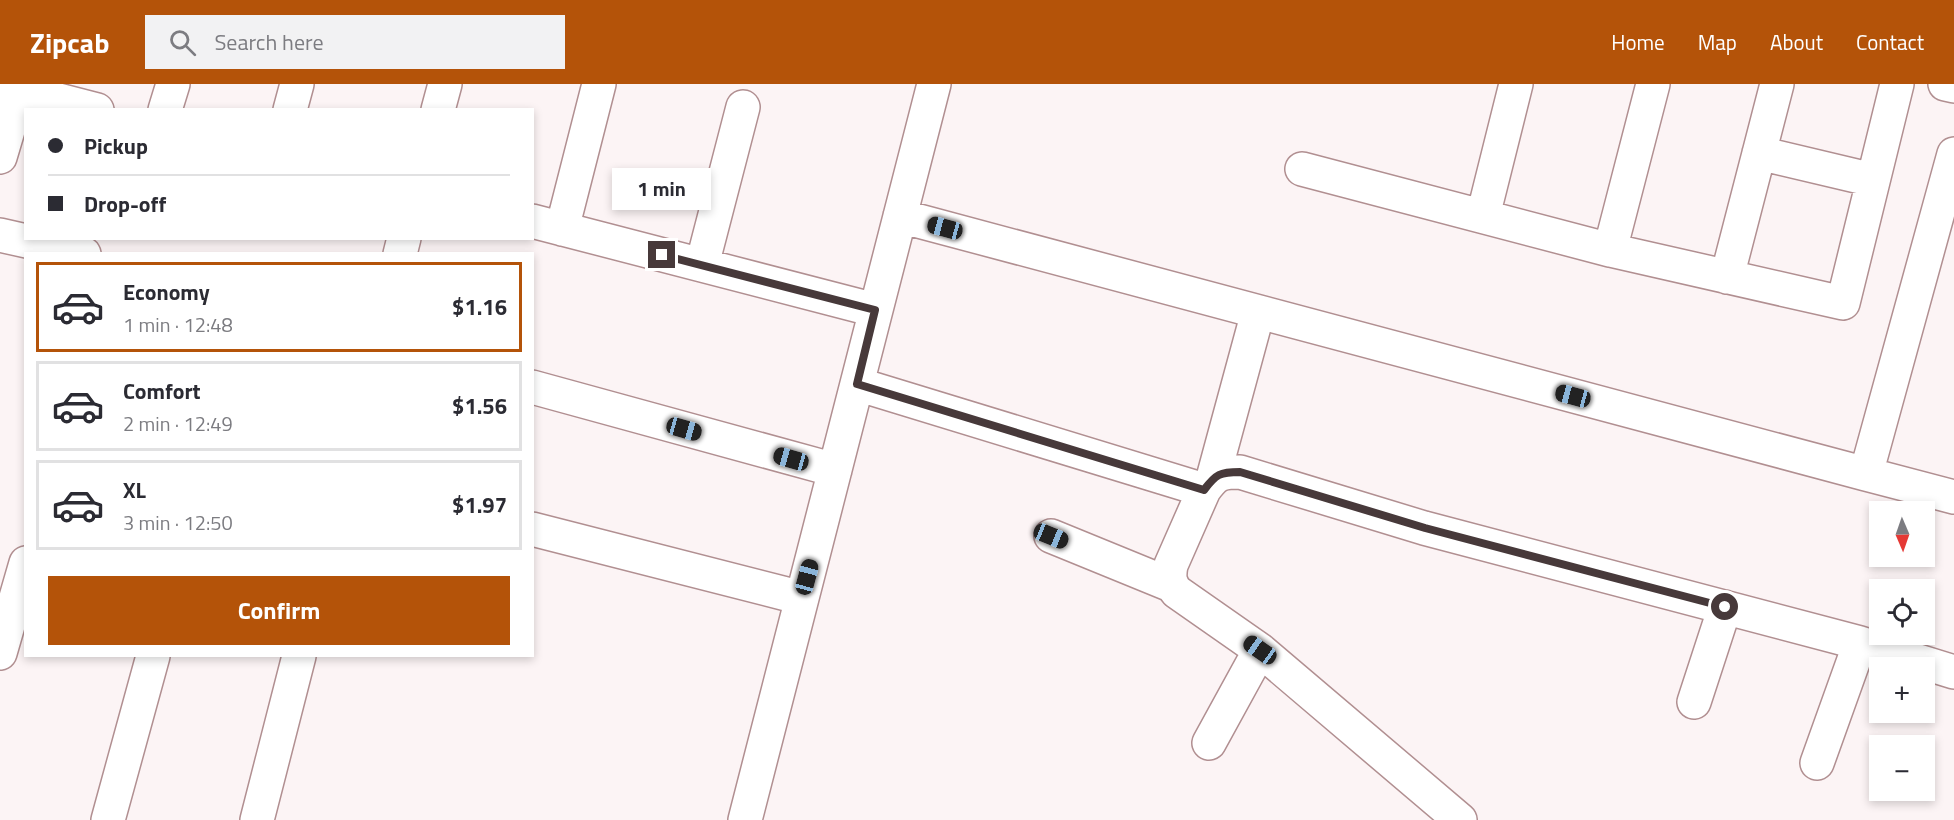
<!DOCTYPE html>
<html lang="en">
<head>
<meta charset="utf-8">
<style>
  :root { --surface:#fff; --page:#f2f2f3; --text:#2b2b33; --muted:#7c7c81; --line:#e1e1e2; --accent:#b45309 }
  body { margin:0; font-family:"Titillium Web",sans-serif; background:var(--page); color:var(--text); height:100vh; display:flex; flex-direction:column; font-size:22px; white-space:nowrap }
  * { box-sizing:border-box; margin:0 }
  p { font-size:20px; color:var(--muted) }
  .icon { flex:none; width:33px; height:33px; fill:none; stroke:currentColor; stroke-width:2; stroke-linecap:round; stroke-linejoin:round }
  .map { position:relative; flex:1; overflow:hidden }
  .panel { position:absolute; left:24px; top:168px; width:510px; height:405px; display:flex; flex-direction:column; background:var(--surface); border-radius:0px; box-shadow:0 3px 9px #0003 }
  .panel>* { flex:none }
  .top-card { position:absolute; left:24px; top:24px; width:510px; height:132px; border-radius:0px; box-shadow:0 3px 9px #0003; display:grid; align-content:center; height:132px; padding:0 24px; background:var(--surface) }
  .needle { width:39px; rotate:178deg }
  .tools { position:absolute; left:1869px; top:417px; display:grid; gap:12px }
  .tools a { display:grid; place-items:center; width:66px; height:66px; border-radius:0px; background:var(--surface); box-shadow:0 3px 9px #0003; font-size:30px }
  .end { position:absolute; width:27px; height:27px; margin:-14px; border:8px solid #47393a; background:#fff; box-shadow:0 0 0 3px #fff }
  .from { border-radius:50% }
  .bubble { position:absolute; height:42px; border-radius:0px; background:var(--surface); box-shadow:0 3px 9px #0003; font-size:20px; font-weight:700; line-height:42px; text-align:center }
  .car { position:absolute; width:18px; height:36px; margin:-18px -9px; border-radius:8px; box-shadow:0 0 4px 2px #0007; background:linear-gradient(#222 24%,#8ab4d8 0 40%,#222 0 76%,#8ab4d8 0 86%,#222 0) }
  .top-card b { display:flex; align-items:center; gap:21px; height:57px; font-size:22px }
  .top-card b+b { border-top:2px solid var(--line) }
  .top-card i { width:15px; height:15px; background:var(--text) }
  ul { padding:10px 0 0; list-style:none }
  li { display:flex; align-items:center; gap:18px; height:90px; margin:0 12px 9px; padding:0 12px; border:3px solid var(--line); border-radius:0px }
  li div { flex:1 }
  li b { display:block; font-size:22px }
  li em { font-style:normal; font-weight:700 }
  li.active { border-color:var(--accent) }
  li>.icon { width:54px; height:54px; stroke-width:1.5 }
  .button { display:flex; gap:12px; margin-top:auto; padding:12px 24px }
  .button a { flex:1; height:69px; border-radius:0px; background:var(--accent); color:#fff; font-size:24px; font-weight:700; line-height:69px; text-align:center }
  header { display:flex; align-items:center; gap:36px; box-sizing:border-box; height:84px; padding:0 30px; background:var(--accent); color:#fff }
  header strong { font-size:28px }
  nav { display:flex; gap:33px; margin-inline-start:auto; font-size:21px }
  .search { width:420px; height:54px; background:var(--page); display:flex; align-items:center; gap:15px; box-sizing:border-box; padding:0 21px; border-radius:0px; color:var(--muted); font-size:22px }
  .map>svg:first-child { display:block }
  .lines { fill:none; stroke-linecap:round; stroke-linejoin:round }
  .minor-casing { stroke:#b18f91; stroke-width:36 }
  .minor { stroke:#fff; stroke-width:33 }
  .route { stroke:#47393a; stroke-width:8 }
</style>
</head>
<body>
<header>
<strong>Zipcab</strong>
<div class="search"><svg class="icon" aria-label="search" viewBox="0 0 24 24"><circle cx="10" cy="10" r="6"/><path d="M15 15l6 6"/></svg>Search here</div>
<nav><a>Home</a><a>Map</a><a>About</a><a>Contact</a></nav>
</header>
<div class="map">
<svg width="1954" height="736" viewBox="0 0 1954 736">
  <rect width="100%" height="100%" fill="#fcf4f5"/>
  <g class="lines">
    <defs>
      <path id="minor" d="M0,0L20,6L0,73
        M22,0L20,6L97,26
        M1945,0L1954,2
        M165,26L173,0
        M290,26L297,0
        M438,26L445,0
        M1759,69L1873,96
        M1954,70L1866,390L1954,413
        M1302,85L1610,166L1653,0
        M900,132L1866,390
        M1483,132L1516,0
        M532,137L875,226
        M562,145L599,0
        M0,151L84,170
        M1610,166L1843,219L1897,0
        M400,170L404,154
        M702,181L743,23
        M1727,193L1777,0
        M857,300L1204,406L1171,481C1169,492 1169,499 1177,508L1260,566L1460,736
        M532,303L835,386
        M1213,394L1258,228
        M1204,406C1216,390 1220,388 1240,388L1424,444L1860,559L1954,588
        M532,445L802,514
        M1051,452L1171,501
        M0,569L26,479
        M1694,618L1725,523
        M1209,659L1260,566
        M1817,679L1860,559
        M108,736L153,572
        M257,736L299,572
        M745,736L934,0"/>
    </defs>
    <use href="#minor" class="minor-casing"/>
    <use href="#minor" class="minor"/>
  </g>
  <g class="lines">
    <path class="route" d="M662,171L875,226L857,300L1204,406C1216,390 1220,388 1240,388L1425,444L1725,523"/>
  </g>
</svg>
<div class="tools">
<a><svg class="needle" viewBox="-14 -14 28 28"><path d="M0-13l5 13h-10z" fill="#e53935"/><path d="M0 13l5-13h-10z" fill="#7c7c81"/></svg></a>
<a><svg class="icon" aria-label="locate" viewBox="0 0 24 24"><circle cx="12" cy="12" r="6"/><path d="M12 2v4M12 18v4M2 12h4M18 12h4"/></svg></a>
<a>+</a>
<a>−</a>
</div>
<i class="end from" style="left:1725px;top:523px"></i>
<i class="end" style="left:662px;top:171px"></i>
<div class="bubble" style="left:612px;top:84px;width:99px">1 min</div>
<i class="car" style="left:945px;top:144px;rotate:285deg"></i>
<i class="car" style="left:1573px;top:312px;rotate:285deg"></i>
<i class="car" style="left:684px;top:345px;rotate:106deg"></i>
<i class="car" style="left:791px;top:375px;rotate:286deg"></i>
<i class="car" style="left:1051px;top:452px;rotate:112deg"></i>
<i class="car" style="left:807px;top:493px;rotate:15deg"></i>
<i class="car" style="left:1260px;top:566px;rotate:305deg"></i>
<div class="top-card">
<b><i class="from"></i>Pickup</b>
<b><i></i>Drop-off</b>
</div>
<section class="panel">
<ul>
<li class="active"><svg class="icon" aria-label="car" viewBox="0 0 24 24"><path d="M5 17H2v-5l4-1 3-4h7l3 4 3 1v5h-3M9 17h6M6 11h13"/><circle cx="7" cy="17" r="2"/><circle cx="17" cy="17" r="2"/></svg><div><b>Economy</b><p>1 min · 12:48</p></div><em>$1.16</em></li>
<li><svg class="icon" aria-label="car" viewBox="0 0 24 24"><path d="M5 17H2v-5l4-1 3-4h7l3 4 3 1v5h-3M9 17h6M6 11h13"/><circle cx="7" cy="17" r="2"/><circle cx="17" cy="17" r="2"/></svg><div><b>Comfort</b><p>2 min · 12:49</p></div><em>$1.56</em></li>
<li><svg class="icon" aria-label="car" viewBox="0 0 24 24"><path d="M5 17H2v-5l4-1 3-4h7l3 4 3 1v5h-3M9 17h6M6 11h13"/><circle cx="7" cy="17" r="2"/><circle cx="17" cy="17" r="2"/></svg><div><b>XL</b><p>3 min · 12:50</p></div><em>$1.97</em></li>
</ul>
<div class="button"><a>Confirm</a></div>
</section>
</div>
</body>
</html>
